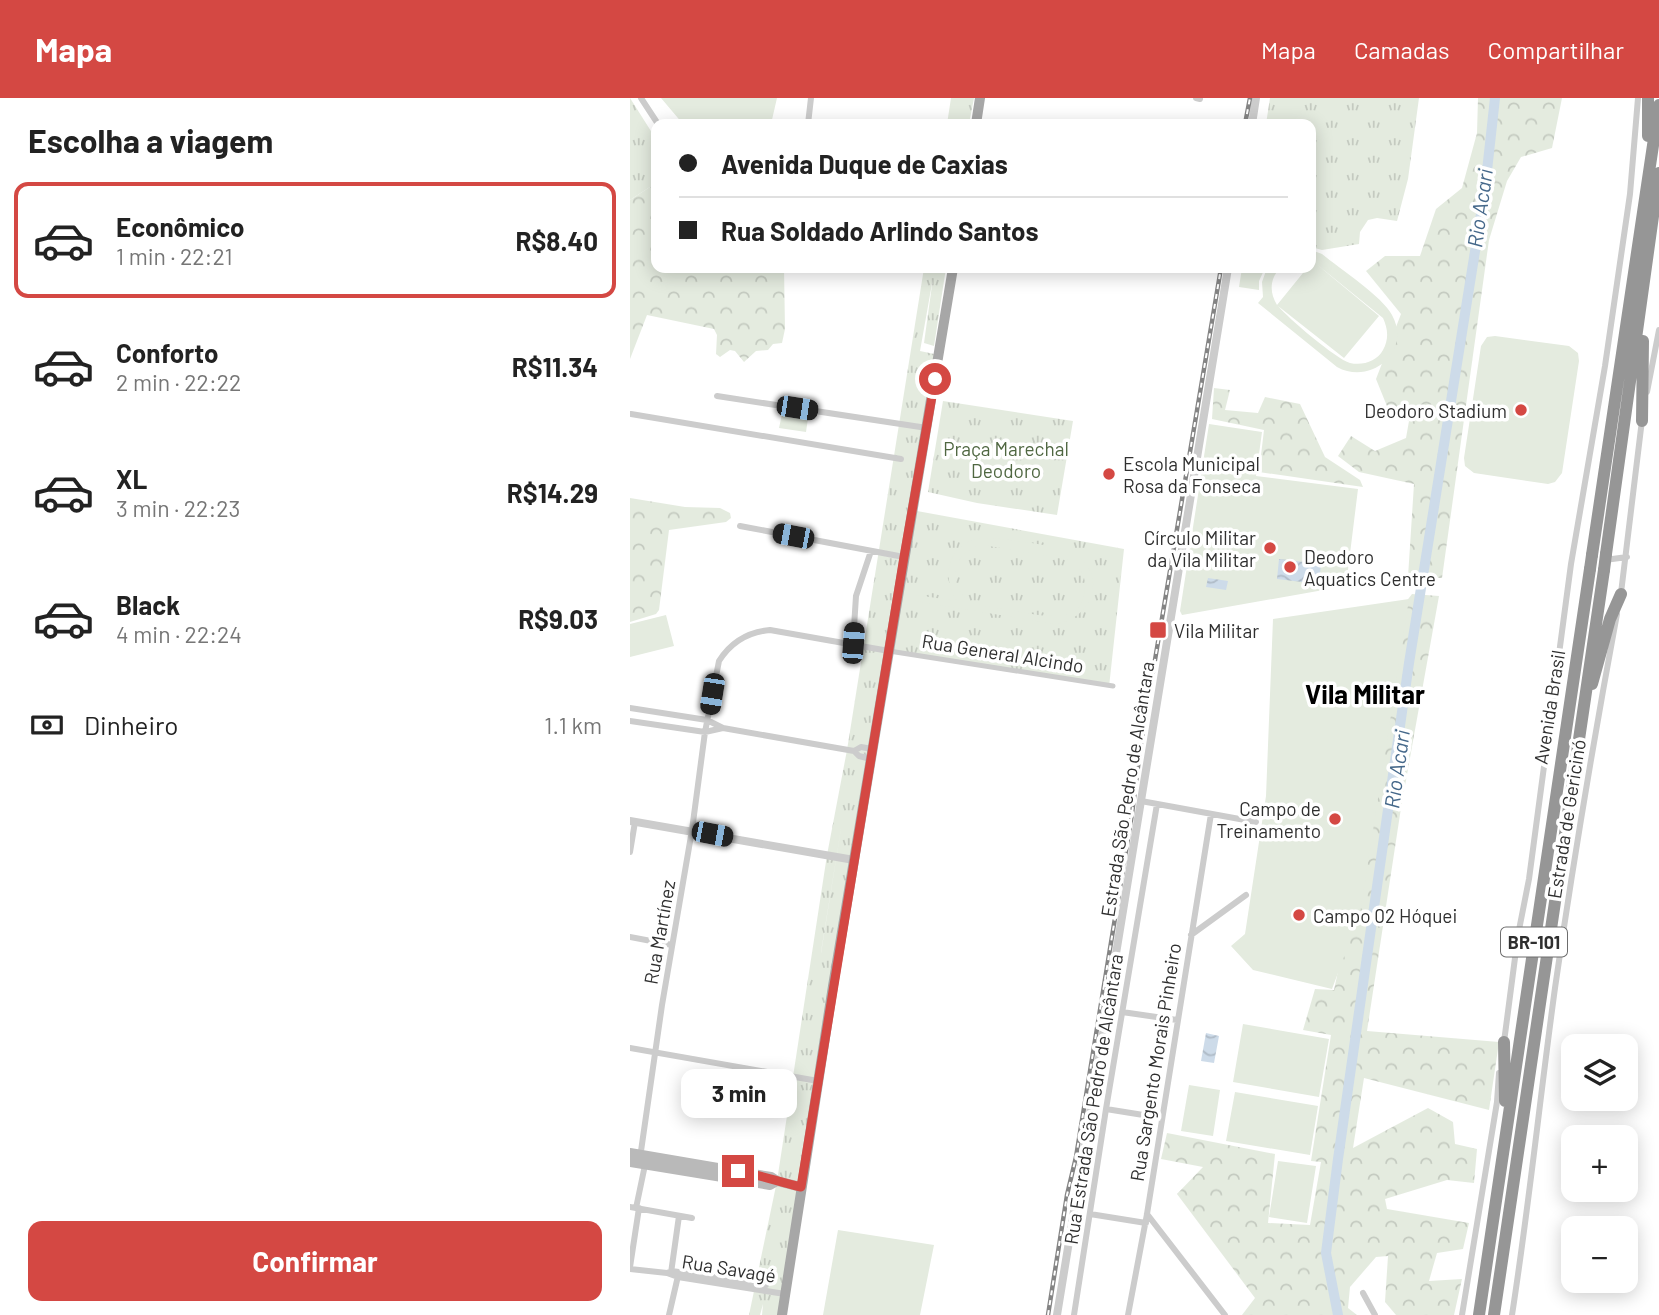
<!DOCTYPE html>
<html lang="pt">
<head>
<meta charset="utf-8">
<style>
  :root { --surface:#fff; --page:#f6f6f6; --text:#222; --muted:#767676; --line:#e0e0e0; --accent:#d44843 }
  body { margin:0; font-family:Barlow,sans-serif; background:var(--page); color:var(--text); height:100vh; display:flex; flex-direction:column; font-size:26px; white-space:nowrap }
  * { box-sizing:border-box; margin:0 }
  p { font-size:23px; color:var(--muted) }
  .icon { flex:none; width:38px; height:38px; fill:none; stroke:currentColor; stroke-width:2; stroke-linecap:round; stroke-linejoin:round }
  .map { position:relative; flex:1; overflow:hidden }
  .sheet { display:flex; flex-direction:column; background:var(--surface); width:630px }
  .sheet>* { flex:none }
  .banner { position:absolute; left:21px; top:21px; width:665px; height:154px; border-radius:14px; box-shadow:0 4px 18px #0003; display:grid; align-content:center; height:154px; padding:0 28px; background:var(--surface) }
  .tools { position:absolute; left:931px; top:936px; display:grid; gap:14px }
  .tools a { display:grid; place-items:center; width:77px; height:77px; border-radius:14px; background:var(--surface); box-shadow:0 4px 18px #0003; font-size:35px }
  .end { position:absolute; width:32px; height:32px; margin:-16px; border:9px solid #d44843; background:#fff; box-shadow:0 0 0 4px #fff }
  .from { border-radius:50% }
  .bubble { position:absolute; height:49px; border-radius:14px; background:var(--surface); box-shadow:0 4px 18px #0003; font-size:23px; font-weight:700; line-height:49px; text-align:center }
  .car { position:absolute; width:21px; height:42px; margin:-21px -10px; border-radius:9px; box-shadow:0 0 5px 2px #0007; background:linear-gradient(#222 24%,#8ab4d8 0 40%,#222 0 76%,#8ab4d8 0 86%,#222 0) }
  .banner b { display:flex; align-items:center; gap:24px; height:66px; font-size:26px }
  .banner b+b { border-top:2px solid var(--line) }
  .banner i { width:18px; height:18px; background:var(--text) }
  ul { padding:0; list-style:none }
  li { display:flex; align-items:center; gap:21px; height:116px; margin:0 14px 10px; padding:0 14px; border:4px solid transparent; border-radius:14px }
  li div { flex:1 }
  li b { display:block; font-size:26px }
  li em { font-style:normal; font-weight:700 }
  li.active { border-color:var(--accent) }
  li>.icon { width:63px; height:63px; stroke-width:1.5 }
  h2 { padding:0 28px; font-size:32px; line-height:84px }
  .pay { display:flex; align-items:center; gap:18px; height:77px; padding:0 28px; font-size:26px }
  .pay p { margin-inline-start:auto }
  .action { display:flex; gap:14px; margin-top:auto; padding:14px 28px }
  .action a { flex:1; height:80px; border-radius:14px; background:var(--accent); color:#fff; font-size:28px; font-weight:700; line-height:80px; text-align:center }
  header { display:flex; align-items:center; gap:42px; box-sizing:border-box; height:98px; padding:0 35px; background:var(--accent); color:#fff }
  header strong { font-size:33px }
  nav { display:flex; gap:38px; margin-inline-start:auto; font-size:24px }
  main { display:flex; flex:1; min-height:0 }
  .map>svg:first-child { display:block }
  .grass { fill:url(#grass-tufts); fill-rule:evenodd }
  .forest { fill:url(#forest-crowns) }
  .pitch { fill:#e4ebdf; fill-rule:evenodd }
  .water { fill:url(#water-waves) }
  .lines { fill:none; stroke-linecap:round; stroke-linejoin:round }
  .river { stroke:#cddbe9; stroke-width:10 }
  .pedestrian { stroke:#ccc; stroke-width:5 }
  .minor { stroke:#ccc; stroke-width:6 }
  .tertiary { stroke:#ccc; stroke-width:8 }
  .secondary { stroke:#b9b9b9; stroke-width:10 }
  .primary { stroke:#a7a7a7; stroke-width:10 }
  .motorway { stroke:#969696; stroke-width:12 }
  .rail-casing { stroke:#848484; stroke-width:4.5 }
  .rail { stroke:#fff; stroke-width:2; stroke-dasharray:5; stroke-linecap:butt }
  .motorway-bridge { stroke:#969696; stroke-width:12 }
  .route { stroke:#d44843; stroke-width:9 }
  .poi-dot { fill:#d44843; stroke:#fff; stroke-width:2.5 }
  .labels { text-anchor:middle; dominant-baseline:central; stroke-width:7; stroke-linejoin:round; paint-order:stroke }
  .shield { fill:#fff; stroke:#6d6d6d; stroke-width:2 }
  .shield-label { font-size:18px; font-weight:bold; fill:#2f2f2f }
  .poi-label { font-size:19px; fill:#2f2f2f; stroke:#fff; text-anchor:start }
  .park-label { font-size:19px; fill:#4f6741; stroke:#fff }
  .street-label { font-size:19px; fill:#2f2f2f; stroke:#fff }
  .water-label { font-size:21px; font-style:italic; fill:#45688a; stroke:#fff }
  .district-label { font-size:26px; font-weight:bold; fill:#000; stroke:#fff }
</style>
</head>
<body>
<header>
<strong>Mapa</strong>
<nav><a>Mapa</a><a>Camadas</a><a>Compartilhar</a></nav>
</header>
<main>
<section class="sheet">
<h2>Escolha a viagem</h2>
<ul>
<li class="active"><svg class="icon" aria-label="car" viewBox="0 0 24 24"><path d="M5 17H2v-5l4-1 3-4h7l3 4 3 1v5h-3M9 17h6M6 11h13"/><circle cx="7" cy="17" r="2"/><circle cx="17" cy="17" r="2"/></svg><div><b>Econômico</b><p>1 min · 22:21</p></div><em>R$8.40</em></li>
<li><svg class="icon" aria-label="car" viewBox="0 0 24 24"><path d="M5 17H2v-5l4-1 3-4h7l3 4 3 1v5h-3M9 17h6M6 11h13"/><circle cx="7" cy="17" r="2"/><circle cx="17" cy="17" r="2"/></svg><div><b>Conforto</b><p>2 min · 22:22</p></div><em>R$11.34</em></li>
<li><svg class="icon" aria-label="car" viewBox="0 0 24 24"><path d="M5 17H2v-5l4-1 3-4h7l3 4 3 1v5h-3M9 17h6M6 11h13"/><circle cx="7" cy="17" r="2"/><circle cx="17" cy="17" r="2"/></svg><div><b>XL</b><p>3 min · 22:23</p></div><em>R$14.29</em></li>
<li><svg class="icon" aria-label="car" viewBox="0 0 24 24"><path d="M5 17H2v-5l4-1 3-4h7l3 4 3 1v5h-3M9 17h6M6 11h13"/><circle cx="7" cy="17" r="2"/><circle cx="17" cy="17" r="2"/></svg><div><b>Black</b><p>4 min · 22:24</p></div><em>R$9.03</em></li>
</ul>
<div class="pay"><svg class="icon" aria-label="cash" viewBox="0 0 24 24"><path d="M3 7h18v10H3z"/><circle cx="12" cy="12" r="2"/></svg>Dinheiro<p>1.1 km</p></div>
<div class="action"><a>Confirmar</a></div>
</section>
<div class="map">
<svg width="1029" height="1217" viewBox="0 0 1029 1217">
  <defs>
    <pattern id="grass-tufts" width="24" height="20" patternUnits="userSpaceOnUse" patternTransform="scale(1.75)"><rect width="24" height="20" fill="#e4ebdf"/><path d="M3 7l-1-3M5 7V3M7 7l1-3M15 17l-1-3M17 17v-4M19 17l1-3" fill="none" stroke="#c4cac0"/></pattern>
    <pattern id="forest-crowns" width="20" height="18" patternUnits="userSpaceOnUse" patternTransform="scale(1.75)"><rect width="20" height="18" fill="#e4ebdf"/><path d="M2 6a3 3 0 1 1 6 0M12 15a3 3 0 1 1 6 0" fill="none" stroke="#c4cac0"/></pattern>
    <pattern id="water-waves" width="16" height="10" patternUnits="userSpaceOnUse" patternTransform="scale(1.75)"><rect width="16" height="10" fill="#cddbe9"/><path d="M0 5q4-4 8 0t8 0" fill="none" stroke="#b0bcc8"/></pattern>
  </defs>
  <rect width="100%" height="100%" fill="#fff"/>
  <path class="grass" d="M0,0L26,41V85L0,102Z
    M321,0H344L339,26H317Z
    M640,0H789L778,81L767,123L747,120L738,122L730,134L729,146L692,152L681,149V26H636Z
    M294,170H316L304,248L294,245L303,180L290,253L309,257L287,413L494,451L479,589L260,554L150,1217H132L133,1206L130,1217H119L147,1083L197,757L217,652ZM214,712L191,854V855Z
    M612,170H635L629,183V192L609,189Z
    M313,303L443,323L427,417L347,405L298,394Z"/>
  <path class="forest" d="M848,0H932L922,50L891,59L877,83L859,142L812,480L778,479L784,386L729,374L708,358L721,338L745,353L776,340L779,323L761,318L746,281L771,216L736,173L755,158H790L806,111L832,90L847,35Z
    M26,85V170H154L155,231L152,245L143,246L138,252L126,253L114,264L105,253L100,252L90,259L86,256L87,237L84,231L17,217L0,261V102Z
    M584,290L600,292L595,312L628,315L635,299L670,306L695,359L730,382L733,389L629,374L634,332L582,321Z
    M0,400L55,409L90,410L100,415L101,420L96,424L39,432L29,512L26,516L0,524Z
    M782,496L809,498L771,710L737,933L869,944L859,1012L734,980L723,1050L798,1010L823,1024L825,1046L847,1051L844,1085L817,1082L755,1101L757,1111L839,1125L833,1151L807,1155L799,1183L832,1181L824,1217H766L755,1204L758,1158L746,1159L720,1189L718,1210L727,1217H612L625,1200L547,1096L573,1069L531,1061L537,1035L645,1056L638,1125L680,1127L691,1064L681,1063L701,937L673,932L685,891L704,892L743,708L769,513Z"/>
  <path class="pitch" d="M31,0H147L141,26H53Z
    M681,152L692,156C709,170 753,199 762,217C782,253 741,288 707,269L628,205L633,199L632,184L637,170H650C640,181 639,194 647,207L677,170H681ZM684,164L753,220C758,231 759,241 753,252C747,263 733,268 720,265C706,261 658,220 648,208L714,260L749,218Z
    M865,238L939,248L948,255L949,263L932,375L925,384L918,386L844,375L835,368L834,360L851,248L857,239Z
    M152,316L178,320L176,334L149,330Z
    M579,326L632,334L626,378L728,391L716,488L552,517L550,513Z
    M403,357L422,360L420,371L401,368Z
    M375,367L400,373L396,390L371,384Z
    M352,440C372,440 429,447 444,456C479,476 462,523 424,526L285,503L286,497L327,503C310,477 319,445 352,440ZM353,447L440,462C450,469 456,478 455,490C454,529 410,517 385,513C371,510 356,509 342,505C315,489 322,452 353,447Z
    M779,501L730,816L702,891L623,872L601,848L615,836L636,698L643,521Z
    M36,517L44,548L0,559V526Z
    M613,926L699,941L689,999L603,984Z
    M559,987L590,992L583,1038L551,1033Z
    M605,994L688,1008L680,1057L596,1043Z
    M648,1063L686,1068L677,1125L639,1119Z
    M208,1132L304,1147L290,1217H193Z"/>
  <path class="water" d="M649,461L691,466L689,486L647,481Z
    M578,480L598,483L596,492L576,489Z
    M576,935L589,938L584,965L571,963Z"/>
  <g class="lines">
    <path class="river" d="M708,1217L696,1155L708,1061L779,565L855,91L865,0"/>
    <path class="pedestrian" d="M259,553L483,588"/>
    <path class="minor" d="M11,0L28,26
      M566,0L570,1
      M178,26L181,0
      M1017,294L1029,232
      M87,298L297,330
      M1,316L271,361
      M110,428L274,459
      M975,462L997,459
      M991,495L1012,322
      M223,545L226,498L241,453
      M0,610L77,622L93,630L224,653L229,658L241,661
      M0,623L75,634L93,630
      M224,653L231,649L242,651
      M511,703L626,724
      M0,754L5,724
      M561,837L616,797
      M0,839L42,847
      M492,914L547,922
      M874,944L888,837L899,781L941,466L975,268L1000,96L1008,0
      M0,950L188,983
      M476,1011L532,1020
      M10,1060L32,907L62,732L75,634L89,563C101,544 117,534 140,532L259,553
      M0,1109L62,1120
      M6,1110L15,1067
      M460,1116L516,1125
      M517,1116L595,1217
      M0,1169L9,1110
      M0,1171L37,1175L42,1173L136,1187
      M37,1175L48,1179L155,1196
      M41,1175L49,1118
      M733,1195L745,1217
      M39,1217L48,1178
      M444,1217L476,1011L527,706
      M498,1217L517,1116L581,716
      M832,1217L867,1004L869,975
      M882,1217C899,1108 910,999 925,890C943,765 964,640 987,516"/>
    <path class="tertiary" d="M622,26L626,0
      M0,723L224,762
      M427,1217L598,170"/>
    <path class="secondary" d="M0,1055L141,1079L147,1083L171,1089
      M0,1064L140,1087L147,1083"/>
    <path class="primary" d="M346,26L350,0
      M152,1217L203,888L323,170"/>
    <path class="motorway" d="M1018,38V0
      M1012,323L1013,243
      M976,456L1029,75
      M962,457L1029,7
      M962,586L980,521L991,496
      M874,944L875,1003
      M849,1217L960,471
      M864,1217L974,472"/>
    <defs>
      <path id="rail" d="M615,26L620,0
        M418,1217L437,1097L446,1059L502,716L511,645L591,170"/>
    </defs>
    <use href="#rail" class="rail-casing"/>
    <use href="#rail" class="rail"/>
    <path class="motorway-bridge" d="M960,471L962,457
      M974,472L976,456"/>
  </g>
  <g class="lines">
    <path class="route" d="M108,1073C130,1077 149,1084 171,1089L274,459L305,281"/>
  </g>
  <g class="poi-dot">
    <circle cx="891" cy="312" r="7"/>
    <circle cx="479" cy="376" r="7"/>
    <circle cx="640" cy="450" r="7"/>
    <circle cx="660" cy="469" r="7"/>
    <rect x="519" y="523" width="18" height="18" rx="3.5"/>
    <circle cx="705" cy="721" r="7"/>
    <circle cx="669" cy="817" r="7"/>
  </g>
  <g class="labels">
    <rect class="shield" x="871" y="829.5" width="66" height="29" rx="5"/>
    <g class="shield-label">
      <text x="904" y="844">BR-101</text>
    </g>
    <g class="poi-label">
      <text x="877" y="312" text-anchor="end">Deodoro Stadium</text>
      <text x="493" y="365">Escola Municipal<tspan x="493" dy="22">Rosa da Fonseca</tspan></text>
      <text x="626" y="439" text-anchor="end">Círculo Militar<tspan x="626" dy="22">da Vila Militar</tspan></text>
      <text x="674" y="458">Deodoro<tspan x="674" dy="22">Aquatics Centre</tspan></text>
      <text x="544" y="532">Vila Militar</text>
      <text x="691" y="710" text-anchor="end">Campo de<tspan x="691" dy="22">Treinamento</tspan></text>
      <text x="683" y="817">Campo 02 Hóquei</text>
    </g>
    <g class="park-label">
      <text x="376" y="350">Praça Marechal<tspan x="376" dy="22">Deodoro</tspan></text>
    </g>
    <g class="street-label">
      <text transform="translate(373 555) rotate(9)">Rua General Alcindo</text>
      <text transform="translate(919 609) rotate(-81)">Avenida Brasil</text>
      <text transform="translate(497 691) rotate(-81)">Estrada São Pedro de Alcântara</text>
      <text transform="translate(936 721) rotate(-81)">Estrada de Gericinó</text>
      <text transform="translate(29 834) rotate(-80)">Rua Martínez</text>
      <text transform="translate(525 964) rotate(-81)">Rua Sargento Morais Pinheiro</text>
      <text transform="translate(463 1001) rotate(-81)">Rua Estrada São Pedro de Alcântara</text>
      <text transform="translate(99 1170) rotate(9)">Rua Savagé</text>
    </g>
    <g class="water-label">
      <text transform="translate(849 110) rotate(-82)">Rio Acari</text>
      <text transform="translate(766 671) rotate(-82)">Rio Acari</text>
    </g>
    <g class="district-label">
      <text x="735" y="595">Vila Militar</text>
    </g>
  </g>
</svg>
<div class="tools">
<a><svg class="icon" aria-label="layers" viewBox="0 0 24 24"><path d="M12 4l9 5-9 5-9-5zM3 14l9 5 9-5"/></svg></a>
<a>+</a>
<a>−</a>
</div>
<i class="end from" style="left:305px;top:281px"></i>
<i class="end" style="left:108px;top:1073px"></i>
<div class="bubble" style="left:51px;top:971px;width:116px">3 min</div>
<i class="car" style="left:167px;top:310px;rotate:99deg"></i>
<i class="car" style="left:163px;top:438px;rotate:281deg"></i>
<i class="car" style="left:223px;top:545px;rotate:4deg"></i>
<i class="car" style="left:82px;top:596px;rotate:189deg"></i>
<i class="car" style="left:82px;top:736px;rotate:101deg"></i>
<div class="banner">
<b><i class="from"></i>Avenida Duque de Caxias</b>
<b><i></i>Rua Soldado Arlindo Santos</b>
</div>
</div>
</main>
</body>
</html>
